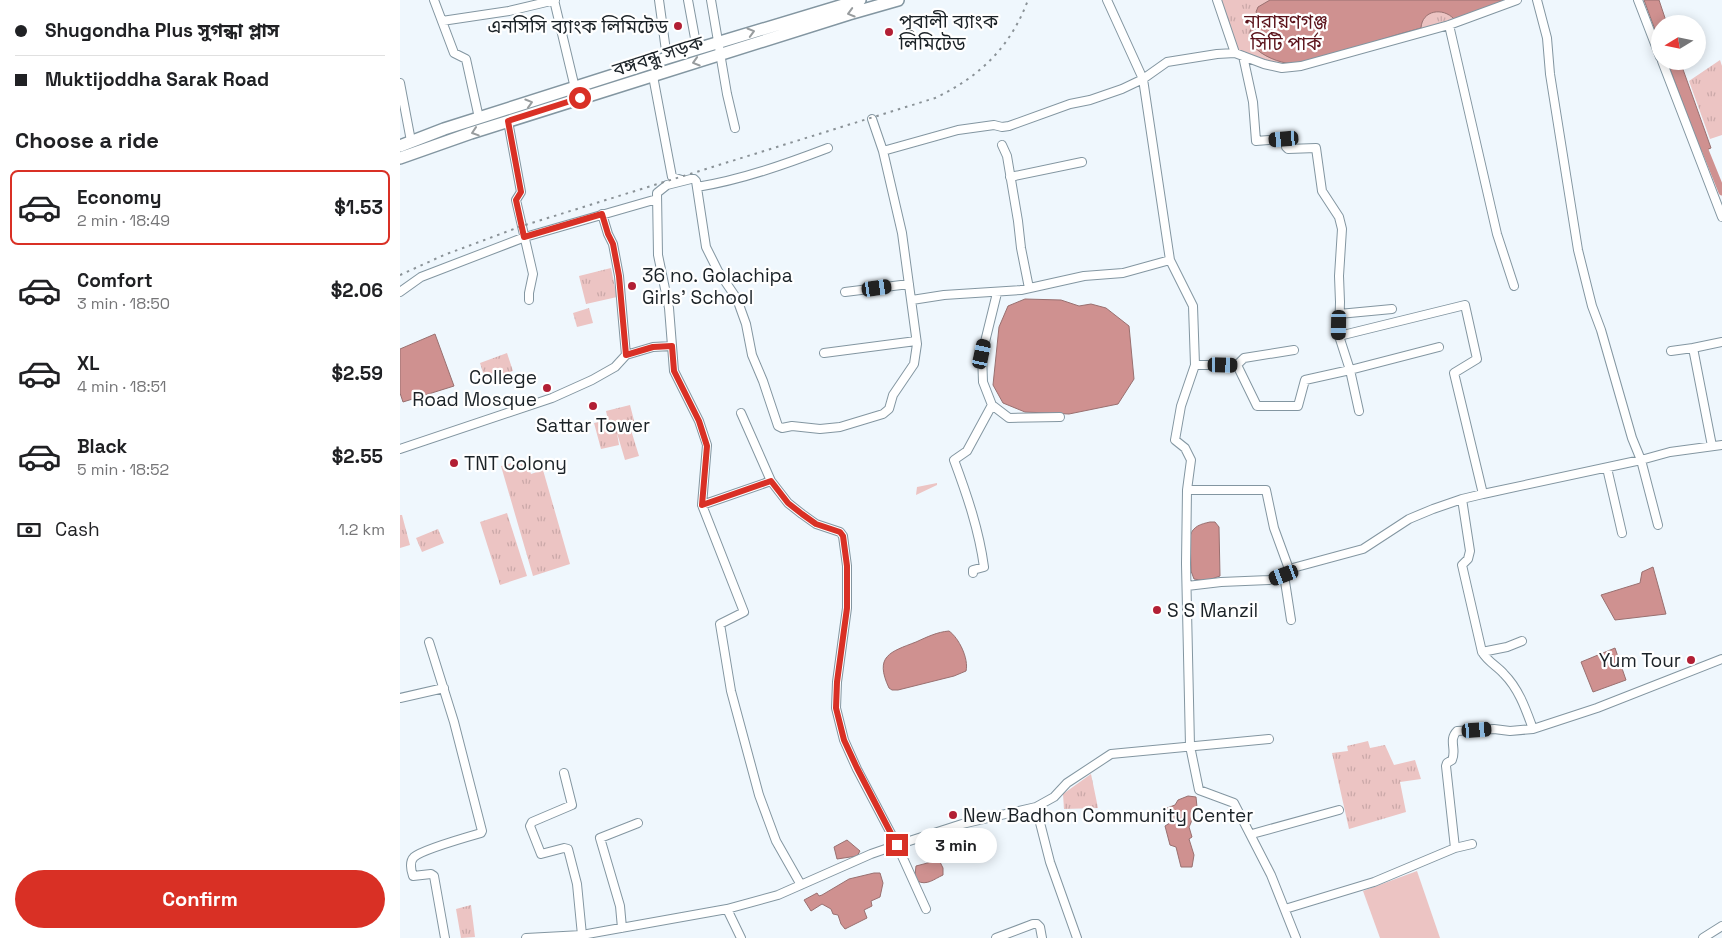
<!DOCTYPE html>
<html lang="en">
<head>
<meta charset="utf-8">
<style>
  :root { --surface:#fff; --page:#f2f2f2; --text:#202124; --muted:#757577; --line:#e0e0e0; --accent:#d93025 }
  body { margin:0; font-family:"Space Grotesk","Noto Sans Bengali",sans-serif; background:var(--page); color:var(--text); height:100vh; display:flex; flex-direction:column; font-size:19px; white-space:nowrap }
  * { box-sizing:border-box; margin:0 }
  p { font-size:16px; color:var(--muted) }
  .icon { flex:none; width:28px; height:28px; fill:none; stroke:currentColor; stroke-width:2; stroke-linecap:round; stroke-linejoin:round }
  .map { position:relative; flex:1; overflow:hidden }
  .sheet { display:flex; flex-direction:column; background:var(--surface); width:400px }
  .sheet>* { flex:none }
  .hud { display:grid; align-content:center; height:110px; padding:0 15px; background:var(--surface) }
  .needle { width:32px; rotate:260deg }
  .tools { position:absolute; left:1251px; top:15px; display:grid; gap:10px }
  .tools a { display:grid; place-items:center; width:55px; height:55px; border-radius:50%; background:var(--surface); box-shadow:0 2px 12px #0003; font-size:25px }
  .end { position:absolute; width:22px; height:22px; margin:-11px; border:6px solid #d93025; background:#fff; box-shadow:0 0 0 2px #fff }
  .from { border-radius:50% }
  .bubble { position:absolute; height:35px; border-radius:18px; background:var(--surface); box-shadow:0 2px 12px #0003; font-size:16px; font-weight:800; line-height:35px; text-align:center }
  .car { position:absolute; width:15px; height:30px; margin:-15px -8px; border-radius:6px; box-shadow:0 0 4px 1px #0007; background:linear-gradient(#222 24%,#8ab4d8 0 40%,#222 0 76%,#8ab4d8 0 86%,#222 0) }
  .hud b { display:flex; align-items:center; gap:18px; height:48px; font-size:19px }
  .hud b+b { border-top:1px solid var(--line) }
  .hud i { width:12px; height:12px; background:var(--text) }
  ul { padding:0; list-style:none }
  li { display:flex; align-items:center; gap:15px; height:75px; margin:0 10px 8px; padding:0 5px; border:2px solid transparent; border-radius:8px }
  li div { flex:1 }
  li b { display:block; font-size:19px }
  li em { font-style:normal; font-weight:800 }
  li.on { border-color:var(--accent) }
  li>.icon { width:45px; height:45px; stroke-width:1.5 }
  h2 { padding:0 15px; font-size:22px; line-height:60px }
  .pay { display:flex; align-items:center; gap:12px; height:55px; padding:0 15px; font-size:19px }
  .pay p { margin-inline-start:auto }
  .cta { display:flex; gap:10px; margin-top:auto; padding:10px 15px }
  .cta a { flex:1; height:58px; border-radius:30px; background:var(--accent); color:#fff; font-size:20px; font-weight:800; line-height:58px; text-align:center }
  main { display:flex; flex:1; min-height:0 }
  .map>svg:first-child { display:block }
  .grass { fill:url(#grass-tufts) }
  .pitch { fill:#ecc4c3 }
  .water { fill:#cf9190; stroke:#997070 }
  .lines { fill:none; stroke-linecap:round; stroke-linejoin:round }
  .canal { stroke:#cf9190; stroke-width:7 }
  .street-casing { stroke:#8396a1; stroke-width:10 }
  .secondary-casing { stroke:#8396a1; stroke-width:14 }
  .street { stroke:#fff; stroke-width:8 }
  .secondary { stroke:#fff; stroke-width:11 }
  .rail { stroke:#8a9297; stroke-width:2; stroke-dasharray:2.5 5; stroke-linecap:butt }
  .oneway { stroke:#989c9e }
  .route { stroke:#d93025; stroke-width:6 }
  .poi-dot { fill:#b21f34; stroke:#fff; stroke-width:2 }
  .labels { text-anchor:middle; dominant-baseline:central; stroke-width:4.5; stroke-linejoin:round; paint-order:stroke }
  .poi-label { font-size:19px; fill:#1b2227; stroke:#fff; text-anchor:start }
  .park-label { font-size:19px; fill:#5b121a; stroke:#fff }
  .street-label { font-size:19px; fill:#1b2227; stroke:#fff }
</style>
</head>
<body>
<main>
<section class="sheet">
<div class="hud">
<b><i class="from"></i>Shugondha Plus সুগন্ধা প্লাস</b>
<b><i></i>Muktijoddha Sarak Road</b>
</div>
<h2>Choose a ride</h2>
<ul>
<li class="on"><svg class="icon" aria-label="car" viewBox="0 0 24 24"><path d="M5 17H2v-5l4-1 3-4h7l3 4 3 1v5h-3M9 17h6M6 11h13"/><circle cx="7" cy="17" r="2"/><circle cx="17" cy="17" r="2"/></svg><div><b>Economy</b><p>2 min · 18:49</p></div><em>$1.53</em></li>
<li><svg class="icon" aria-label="car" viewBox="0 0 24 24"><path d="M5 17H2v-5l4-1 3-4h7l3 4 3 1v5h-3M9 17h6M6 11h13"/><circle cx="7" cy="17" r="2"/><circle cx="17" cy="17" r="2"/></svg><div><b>Comfort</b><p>3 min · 18:50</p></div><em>$2.06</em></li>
<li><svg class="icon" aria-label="car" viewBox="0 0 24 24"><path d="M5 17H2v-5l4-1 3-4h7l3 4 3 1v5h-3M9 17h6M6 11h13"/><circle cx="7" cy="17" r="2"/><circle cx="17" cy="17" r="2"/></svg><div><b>XL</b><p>4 min · 18:51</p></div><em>$2.59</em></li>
<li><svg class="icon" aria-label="car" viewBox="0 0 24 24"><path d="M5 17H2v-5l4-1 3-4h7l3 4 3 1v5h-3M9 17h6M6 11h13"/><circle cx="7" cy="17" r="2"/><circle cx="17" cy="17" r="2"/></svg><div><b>Black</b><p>5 min · 18:52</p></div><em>$2.55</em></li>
</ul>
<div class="pay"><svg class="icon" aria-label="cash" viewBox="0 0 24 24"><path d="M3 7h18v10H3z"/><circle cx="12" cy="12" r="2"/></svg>Cash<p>1.2 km</p></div>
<div class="cta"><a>Confirm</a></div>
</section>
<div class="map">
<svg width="1322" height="938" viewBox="0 0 1322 938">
  <defs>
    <pattern id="grass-tufts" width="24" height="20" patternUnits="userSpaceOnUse" patternTransform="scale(1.25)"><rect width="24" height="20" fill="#ecc4c3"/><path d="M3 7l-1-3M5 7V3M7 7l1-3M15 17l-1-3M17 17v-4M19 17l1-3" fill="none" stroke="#caa8a8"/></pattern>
  </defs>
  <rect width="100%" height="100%" fill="#eff7fd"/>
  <path class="grass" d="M820,0H1114L1045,25L917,61L886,65L870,62L842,53L836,48Z
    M1320,60L1322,66V135L1310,139L1289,81Z
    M211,268L217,297L186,304L179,276Z
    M189,308L193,323L177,327L173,313Z
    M107,353L113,371L85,379L80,363Z
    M230,405L236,428L231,430L239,456L225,460L217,433L219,445L201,449L194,423L208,420L206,411Z
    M126,459L131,474L143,470L170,564L133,576L101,466Z
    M537,483V485L516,495L517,487Z
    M107,513L127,576L100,585L80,522Z
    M0,515H2L10,545L0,548Z
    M38,529L44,543L22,552L16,538Z
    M968,741L970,748L985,745L994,765L1015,760L1021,779L1000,782L1006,812L949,829L932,753L948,751L947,746Z
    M691,774L698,808L664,809L663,794Z
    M71,905L75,937L61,938L56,909Z"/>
  <path class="pitch" d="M1017,871L1040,938H980L963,891Z"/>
  <path class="water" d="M870,0H1107L1054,19C1043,7 1022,10 1021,28C990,36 959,47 928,56C915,59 899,65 886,63C875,61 855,53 851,41C848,32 852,23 859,17L856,12L858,7Z
    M1244,0H1259L1267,24H1260V43Z
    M1267,61H1280L1311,148L1301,152Z
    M625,299L661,300L679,306L691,304L706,308L729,326L734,379L718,404L669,414L625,412L603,403L593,385L599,327L608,306Z
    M35,334L54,386L3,402L0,393V349Z
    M810,522H815L819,527L820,576L806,581L794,579L791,571L790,536C793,526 801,524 810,522Z
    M1253,567L1266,614L1215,620L1201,595L1240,583L1242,572Z
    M549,631C559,638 569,659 566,671L554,676L498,690H492L489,688C474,656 490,652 516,642C527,637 537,632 549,631Z
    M1215,648L1226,680L1193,692L1181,662Z
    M788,796L796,797L797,807C792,813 793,820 789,827L792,837L789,839L794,855L792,867H781L776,847L770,845L765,826L773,821V812H765L767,808L775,805L778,800Z
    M447,840L460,851L457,856L437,859L434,847Z
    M539,860L543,868V875C534,879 527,886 517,881L515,875L516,866Z
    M474,873H480L483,883L480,897L471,901L472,906L464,910L467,918L445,929L441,924L438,915L433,914L431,909L422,904L411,911L404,900L417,893L419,896L422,895L449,879Z"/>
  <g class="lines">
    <path class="canal" d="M1305,150L1322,192"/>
    <defs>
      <path id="street" d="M34,0L54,53L66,59L79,118
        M154,0L175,88
        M259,0L267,58
        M288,0L297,49
        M311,0L327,94L335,128
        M707,0L743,79L770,260L793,306L795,365L781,406L775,440L785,448L791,460L787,490L786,564L790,746L799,790L834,803L871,875L896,938
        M817,0L835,53
        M1137,0L1147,38L1150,74L1178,250L1192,306L1201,330L1232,438L1241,460L1258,525
        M1238,0L1260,57
        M42,21L109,11L155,0
        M1049,25L1097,234L1114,286
        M843,56L853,102L856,141L884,139H886V147L888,149L916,148L922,191L939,217L942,229L939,276L940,302L939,336
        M1262,61L1322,217
        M253,76L272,177L282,180
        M0,83L11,141
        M108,121L121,192L116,200L133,274L129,293V300
        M602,145L607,156L618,221L621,248L629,288
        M483,151L558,130L594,125L602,127L609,126L670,104L690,100L722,89L743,79L767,62L817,54L835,53L864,64L882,68L901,66L1049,25L1117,0
        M610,177L682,162
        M297,187C341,180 386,164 428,148
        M202,214L208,234L213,244L219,276L226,355
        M0,292L21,277L125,237L257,199
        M445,292L509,284
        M597,293L582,354L583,382L592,405L609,418L660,417
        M512,300L544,295L621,290L684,276L723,273L770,260
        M939,314L992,309
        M1039,347L950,370L939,336L1065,305L1077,359L1054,373L1083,494L1062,499
        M1293,348L1322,342
        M1271,351L1293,348L1312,446
        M424,353L516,341
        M795,365H837L857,406H898L905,380L950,370L959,411
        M837,365L844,358L894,350
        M0,449L152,398L192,380L215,367L226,355L253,347L272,346
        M1207,468L1222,533
        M787,490H866L874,528L889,569
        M1083,494L1241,460L1270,452L1322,445
        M302,505L371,481L341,413
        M573,573V570L584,567C579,530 567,495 554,460L567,451L592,405
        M884,575L891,620
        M787,586L821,582L869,580L884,575L889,569L963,549L1009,519L1033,509L1062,499L1070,551L1068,559L1062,565L1082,652C1088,662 1097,666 1104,674C1119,689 1126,710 1133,729L1197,708L1322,659
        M29,642L54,722L82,831L81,833C67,837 22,850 14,857C9,862 11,870 13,876L31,874L34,876L45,938
        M1082,652L1107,647L1122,641
        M0,698L44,688
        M164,773L172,805L132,822L130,826L141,854L164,848L168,849L177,884L182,935
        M636,807L650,862L677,938
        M852,834L939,810
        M1055,848L1046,766L1047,763L1052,760C1057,750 1048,740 1057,731L1094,729L1110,731L1133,729
        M401,885L376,841L359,795L331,691L320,624L344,612L302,505L307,445L299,421L274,371L269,308L258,255L257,193L267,185L291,179H294L296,181L306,247L318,271L337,299L346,324L352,355L363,381L378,426L382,428L392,426L420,429L440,427L483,414L489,409L493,395L514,364L517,344L502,233L483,151L472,119
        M526,909L497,845L562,824L636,807L654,797L667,783L711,754L869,739
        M885,909L974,882L1055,848L1072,844
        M222,928L220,906L200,838L238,823
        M126,938L182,935L327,909
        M341,938L327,909L378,895L471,854L497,845L457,769L444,740L436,708L437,682L447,608V566L443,536L440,532L416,524L402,514L388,503L371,481
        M596,938L633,924H637L640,927L642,938
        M1303,938L1322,926"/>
      <path id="secondary" d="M0,146L44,129L267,58L460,0
        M0,158L71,133L449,14L498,0"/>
    </defs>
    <use href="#street" class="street-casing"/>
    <use href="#secondary" class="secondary-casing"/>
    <use href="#street" class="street"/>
    <use href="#secondary" class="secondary"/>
    <path class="rail" d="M0,275L44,255L122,226L535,98C580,77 611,46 628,0"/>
  </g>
  <defs><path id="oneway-chevron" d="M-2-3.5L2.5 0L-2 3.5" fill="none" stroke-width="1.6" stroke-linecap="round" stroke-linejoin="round" transform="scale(1.25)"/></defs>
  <g class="oneway">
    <use href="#oneway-chevron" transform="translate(451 13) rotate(164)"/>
    <use href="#oneway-chevron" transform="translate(351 32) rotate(-16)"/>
    <use href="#oneway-chevron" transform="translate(296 62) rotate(163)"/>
    <use href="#oneway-chevron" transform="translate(129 103) rotate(-17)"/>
    <use href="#oneway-chevron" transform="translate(75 132) rotate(162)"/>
  </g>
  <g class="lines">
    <path class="route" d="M180,98L108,121L121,192L116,200L124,237L202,214L208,234L213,244L219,276L226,355L253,347L272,346L274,371L299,421L307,446L302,505L371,481L388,503L402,514L416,524L440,532L443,536L447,566V608L437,682L436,708L444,740L457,768L497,845"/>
  </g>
  <g class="poi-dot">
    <circle cx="278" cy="26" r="5"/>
    <circle cx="489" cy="32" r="5"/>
    <circle cx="232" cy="286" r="5"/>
    <circle cx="147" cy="388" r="5"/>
    <circle cx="193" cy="406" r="5"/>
    <circle cx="54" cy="463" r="5"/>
    <circle cx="757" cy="610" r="5"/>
    <circle cx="1291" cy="660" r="5"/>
    <circle cx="553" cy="815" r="5"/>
  </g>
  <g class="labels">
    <g class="poi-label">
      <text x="499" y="21">পূবালী ব্যাংক<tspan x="499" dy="22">লিমিটেড</tspan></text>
      <text x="268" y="26" text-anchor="end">এনসিসি ব্যাংক লিমিটেড</text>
      <text x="242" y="275">36 no. Golachipa<tspan x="242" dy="22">Girls' School</tspan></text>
      <text x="137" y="377" text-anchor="end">College<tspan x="137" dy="22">Road Mosque</tspan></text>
      <text x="193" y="425" text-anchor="middle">Sattar Tower</text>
      <text x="64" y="463">TNT Colony</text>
      <text x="767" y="610">S S Manzil</text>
      <text x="1281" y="660" text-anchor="end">Yum Tour</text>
      <text x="563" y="815">New Badhon Community Center</text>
    </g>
    <g class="park-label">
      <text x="886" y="21">নারায়ণগঞ্জ<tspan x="886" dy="22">সিটি পার্ক</tspan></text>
    </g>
    <g class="street-label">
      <text transform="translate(258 56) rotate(-18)">বঙ্গবন্ধু সড়ক</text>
    </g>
  </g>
</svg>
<div class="tools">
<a><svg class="needle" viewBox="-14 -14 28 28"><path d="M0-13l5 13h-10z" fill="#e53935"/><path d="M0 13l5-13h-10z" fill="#757577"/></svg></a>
</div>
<i class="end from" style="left:180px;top:98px"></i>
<i class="end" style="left:497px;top:845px"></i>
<div class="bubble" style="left:515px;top:828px;width:82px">3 min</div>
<i class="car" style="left:884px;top:139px;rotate:265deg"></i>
<i class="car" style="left:477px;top:288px;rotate:82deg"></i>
<i class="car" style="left:939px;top:325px;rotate:181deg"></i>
<i class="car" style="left:582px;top:354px;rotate:12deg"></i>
<i class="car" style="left:823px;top:365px;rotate:91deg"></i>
<i class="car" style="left:884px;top:575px;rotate:250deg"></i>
<i class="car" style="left:1077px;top:730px;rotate:86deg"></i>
</div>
</main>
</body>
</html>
